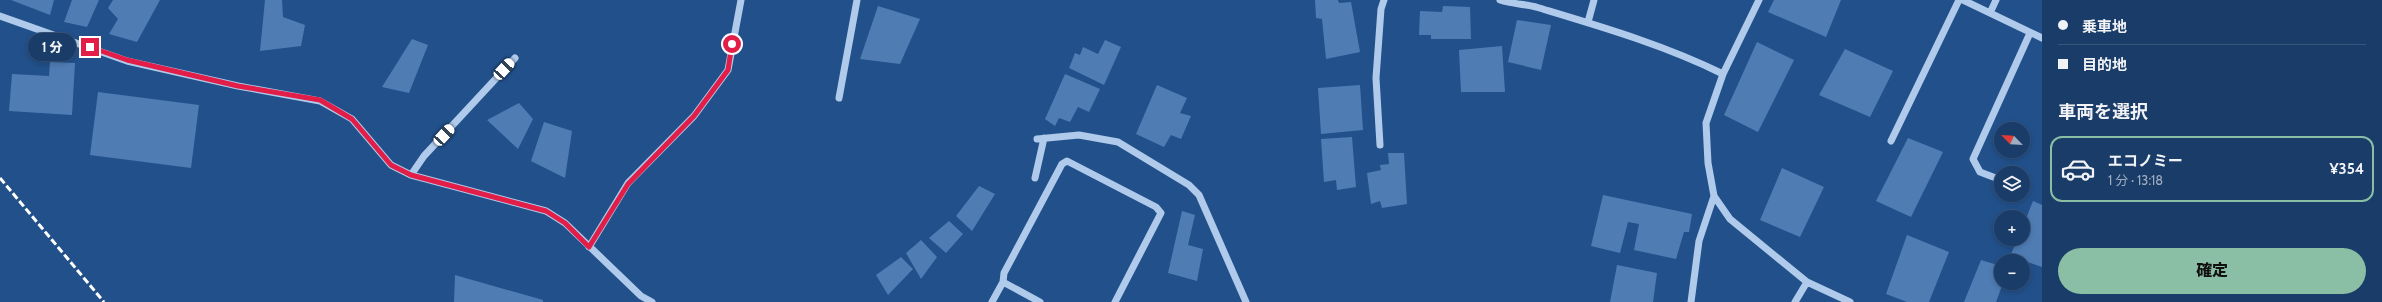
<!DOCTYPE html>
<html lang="ja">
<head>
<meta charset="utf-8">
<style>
  :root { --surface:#1a3c68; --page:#23436e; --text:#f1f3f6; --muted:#9fadc0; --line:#38567c; --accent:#8abfa5 }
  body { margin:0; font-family:Cabin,"Noto Sans JP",sans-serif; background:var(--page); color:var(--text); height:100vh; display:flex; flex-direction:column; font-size:15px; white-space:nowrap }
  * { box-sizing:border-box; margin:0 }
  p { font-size:13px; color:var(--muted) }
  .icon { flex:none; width:22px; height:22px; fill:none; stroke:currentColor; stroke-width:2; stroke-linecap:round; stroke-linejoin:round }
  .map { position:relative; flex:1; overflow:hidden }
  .panel { display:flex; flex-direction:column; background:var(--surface); width:340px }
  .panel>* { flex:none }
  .banner { display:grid; align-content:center; height:88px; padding:0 16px; background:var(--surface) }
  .needle { width:26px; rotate:295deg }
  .controls { position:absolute; left:1994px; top:122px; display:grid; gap:8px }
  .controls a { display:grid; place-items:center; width:36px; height:36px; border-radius:50%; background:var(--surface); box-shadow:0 2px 6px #0003,0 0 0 1px var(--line); font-size:20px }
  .end { position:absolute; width:18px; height:18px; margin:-9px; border:5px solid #e11d48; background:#fff; box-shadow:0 0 0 2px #fff }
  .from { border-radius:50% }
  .bubble { position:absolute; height:28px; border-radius:14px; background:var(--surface); box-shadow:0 2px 6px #0003,0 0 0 1px var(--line); font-size:13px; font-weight:800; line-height:28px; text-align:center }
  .car { position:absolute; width:12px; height:24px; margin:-12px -6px; border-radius:5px; box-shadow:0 0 3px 1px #0007; background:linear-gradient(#fff 24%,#345 0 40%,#fff 0 76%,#345 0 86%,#fff 0) }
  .banner b { display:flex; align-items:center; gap:14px; height:38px; font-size:15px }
  .banner b+b { border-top:1px solid var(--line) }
  .banner i { width:10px; height:10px; background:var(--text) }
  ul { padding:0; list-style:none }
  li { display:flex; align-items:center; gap:12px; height:66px; margin:0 8px 6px; padding:0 8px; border:2px solid transparent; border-radius:12px }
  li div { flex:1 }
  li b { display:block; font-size:15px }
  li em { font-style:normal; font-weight:800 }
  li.selected { border-color:var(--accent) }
  li>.icon { width:36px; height:36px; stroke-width:1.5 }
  h2 { padding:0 16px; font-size:18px; line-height:48px }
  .button { display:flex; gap:8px; margin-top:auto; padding:8px 16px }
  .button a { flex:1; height:46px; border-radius:24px; background:var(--accent); color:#111; font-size:16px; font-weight:800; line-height:46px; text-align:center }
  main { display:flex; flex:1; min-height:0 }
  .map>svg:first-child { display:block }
  .building { fill:#4f7cb3 }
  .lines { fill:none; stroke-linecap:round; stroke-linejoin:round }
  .minor { stroke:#afcaea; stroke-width:7 }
  .rail { stroke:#fff; stroke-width:3; stroke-dasharray:7 3; stroke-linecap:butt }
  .route { stroke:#e11d48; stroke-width:5 }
</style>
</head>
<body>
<main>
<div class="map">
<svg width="2042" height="302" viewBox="0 0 2042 302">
  <rect width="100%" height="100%" fill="#22508a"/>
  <path class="building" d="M11,0H54L50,15Z
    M72,0H99L87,27L64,22Z
    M113,0H160L137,42L109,34L118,19L108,8Z
    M265,0H282L283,17L305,25L301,46L260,51Z
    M1315,0H1338L1339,3L1351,2L1360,52L1326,59L1322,19L1316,18Z
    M1774,0H1841L1826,37L1768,12Z
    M878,6L920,19L900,64L860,59Z
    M1443,6L1470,7L1471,39H1431V35H1419L1420,11L1442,12Z
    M1517,20L1551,25L1541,70L1508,62Z
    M412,39L428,45L409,93L382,87Z
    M1105,40L1121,47L1104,85L1069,68L1075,53L1080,55L1083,47L1098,54Z
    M1757,42L1794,60L1758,132L1724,115Z
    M1502,46L1505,92H1461L1459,50Z
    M1845,49L1893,71L1870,117L1819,95Z
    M50,62L75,63L72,115L9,111L12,74L49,76Z
    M1065,74L1100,89L1089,112L1078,107L1070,122L1059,118L1055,126L1045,119Z
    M1157,85L1187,98L1180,113L1191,116L1181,139L1171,135L1164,147L1136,134Z
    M1360,85L1363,130L1321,134L1318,88Z
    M98,92L199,105L191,168L90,155Z
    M519,103L533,119L518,149L487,120Z
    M544,122L572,131L565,178L531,161Z
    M1352,137L1356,187L1337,190L1336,180L1324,182L1321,139Z
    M1908,138L1943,152L1911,217L1876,201Z
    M1388,153H1404L1407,204L1382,208L1380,201L1371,204L1367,173L1381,170L1380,165L1389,164Z
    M1782,168L1824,187L1800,237L1760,220Z
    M979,186L995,194L972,231L956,216Z
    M1603,195L1692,214L1689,232H1684L1676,259L1634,250L1639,224L1628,222L1620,253L1591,246Z
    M2033,201L2042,205V267L2010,256L2018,239H2023V226Z
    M1182,211L1195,215L1188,245L1203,249L1197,281L1168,273Z
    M949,221L963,234L946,253L929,238Z
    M1907,235L1949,252L1929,302H1907L1886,294Z
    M921,240L937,257L921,279L906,253Z
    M901,257L913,269L888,295L876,275Z
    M1981,260L2001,266V283H2003L1996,302H1964Z
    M1617,265L1657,273L1653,302H1610Z
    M455,275L543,300V302H454Z"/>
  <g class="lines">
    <path class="minor" d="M1500,0C1512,4 1524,4 1536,7C1599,26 1665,45 1723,74
      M1759,0L1723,74L1706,123L1708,163L1714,196L1730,219L1807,282L1850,302
      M1963,0L2042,38
      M1990,13L1996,0
      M0,16L127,61L238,86L320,101L352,119L391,165L411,175L546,211L565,223L641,296L652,302
      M1588,22L1594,0
      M839,98L857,0
      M1037,139L1079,135L1118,142L1189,185L1199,195L1246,302
      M1891,141L1959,0
      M1380,145L1376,78L1381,9L1384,0
      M411,175L424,156L515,58
      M1035,178L1044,138
      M2001,180L1980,172L1973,159L2030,33
      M589,247L628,183L694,116L728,70L741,0
      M1003,282L1040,302
      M992,302L1003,282L1004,273L1062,164L1067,161L1156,207L1161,213L1115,302
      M1691,302L1699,241L1714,196
      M1795,302L1807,282"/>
    <path class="rail" d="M0,178L104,302"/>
  </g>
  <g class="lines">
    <path class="route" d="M90,47L127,60L238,86L320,100L352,119L391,165L411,175L546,211L565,223L589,247L628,184L694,116L728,70L732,44"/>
  </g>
</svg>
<div class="controls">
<a><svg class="needle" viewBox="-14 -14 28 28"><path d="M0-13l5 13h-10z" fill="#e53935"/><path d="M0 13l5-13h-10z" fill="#9fadc0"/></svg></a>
<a><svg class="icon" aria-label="layers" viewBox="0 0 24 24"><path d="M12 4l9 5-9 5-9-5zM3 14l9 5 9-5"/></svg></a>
<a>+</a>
<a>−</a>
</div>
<i class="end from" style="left:732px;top:44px"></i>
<i class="end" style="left:90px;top:47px"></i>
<div class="bubble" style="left:28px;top:33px;width:48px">1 分</div>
<i class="car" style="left:504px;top:69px;rotate:43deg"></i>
<i class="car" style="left:444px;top:135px;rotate:43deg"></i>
</div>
<section class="panel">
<div class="banner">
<b><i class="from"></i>乗車地</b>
<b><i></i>目的地</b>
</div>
<h2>車両を選択</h2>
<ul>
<li class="selected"><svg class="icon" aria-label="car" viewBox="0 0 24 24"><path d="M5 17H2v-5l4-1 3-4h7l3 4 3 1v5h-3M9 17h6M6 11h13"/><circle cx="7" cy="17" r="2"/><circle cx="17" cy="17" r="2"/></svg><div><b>エコノミー</b><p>1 分 · 13:18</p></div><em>¥354</em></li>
</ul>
<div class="button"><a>確定</a></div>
</section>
</main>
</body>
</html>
